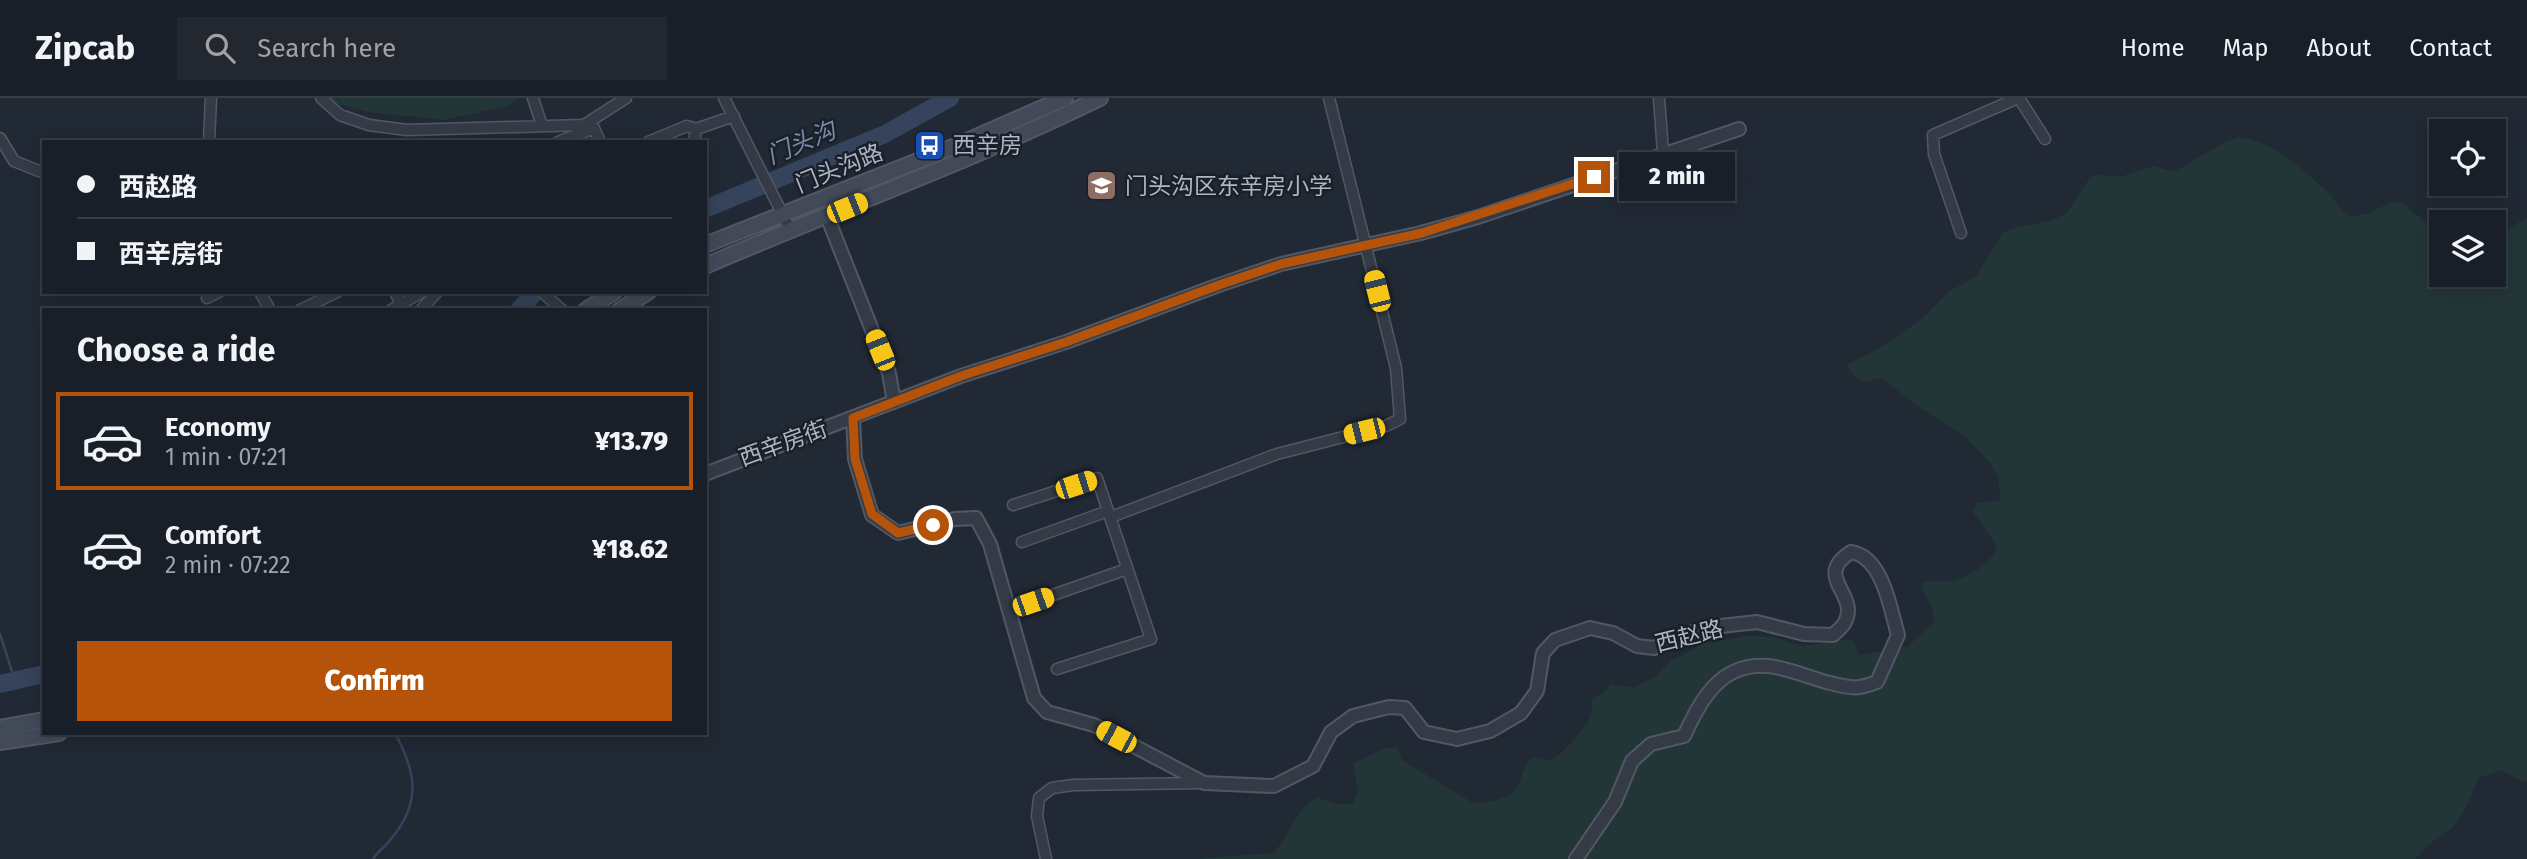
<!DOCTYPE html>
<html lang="en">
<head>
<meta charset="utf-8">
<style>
  :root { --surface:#191f28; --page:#222730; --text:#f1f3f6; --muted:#9fa2a8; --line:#373d45; --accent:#b45309 }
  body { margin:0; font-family:"Fira Sans","Noto Sans SC",sans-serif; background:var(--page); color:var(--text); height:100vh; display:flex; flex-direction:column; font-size:26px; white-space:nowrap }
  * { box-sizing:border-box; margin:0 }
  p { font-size:23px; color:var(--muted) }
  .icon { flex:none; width:38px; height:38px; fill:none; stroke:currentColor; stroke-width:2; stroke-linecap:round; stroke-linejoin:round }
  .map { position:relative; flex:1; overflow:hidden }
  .drawer { position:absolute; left:42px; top:210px; width:665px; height:427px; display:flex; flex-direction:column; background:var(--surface); border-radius:0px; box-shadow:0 4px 18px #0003,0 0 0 2px var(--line) }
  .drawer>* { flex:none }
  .guide { position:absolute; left:42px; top:42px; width:665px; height:154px; border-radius:0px; box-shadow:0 4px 18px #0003,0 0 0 2px var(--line); display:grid; align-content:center; height:154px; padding:0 35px; background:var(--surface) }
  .fabs { position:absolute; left:2429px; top:21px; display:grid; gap:14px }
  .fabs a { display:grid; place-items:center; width:77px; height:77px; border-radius:0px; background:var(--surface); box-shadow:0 4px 18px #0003,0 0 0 2px var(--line); font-size:35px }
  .end { position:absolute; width:32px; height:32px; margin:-16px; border:9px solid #b45309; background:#fff; box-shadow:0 0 0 4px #fff }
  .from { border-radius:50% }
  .bubble { position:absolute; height:49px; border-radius:0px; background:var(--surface); box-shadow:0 4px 18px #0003,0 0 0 2px var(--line); font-size:23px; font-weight:800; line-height:49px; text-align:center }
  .car { position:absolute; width:21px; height:42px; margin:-21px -10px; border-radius:9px; box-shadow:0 0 5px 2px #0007; background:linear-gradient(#f5c518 24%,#345 0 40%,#f5c518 0 76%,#345 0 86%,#f5c518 0) }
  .guide b { display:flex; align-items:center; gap:24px; height:66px; font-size:26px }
  .guide b+b { border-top:2px solid var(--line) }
  .guide i { width:18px; height:18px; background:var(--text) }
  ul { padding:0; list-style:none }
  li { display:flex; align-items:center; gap:21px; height:98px; margin:0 14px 10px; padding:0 21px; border:4px solid transparent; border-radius:0px }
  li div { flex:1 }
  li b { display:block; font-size:26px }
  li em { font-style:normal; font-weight:800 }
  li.current { border-color:var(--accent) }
  li>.icon { width:63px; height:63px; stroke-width:1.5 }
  h2 { padding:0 35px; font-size:32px; line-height:84px }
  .button { display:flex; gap:14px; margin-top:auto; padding:14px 35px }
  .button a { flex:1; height:80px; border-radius:0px; background:var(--accent); color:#fff; font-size:28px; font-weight:800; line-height:80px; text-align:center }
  header { display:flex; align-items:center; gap:42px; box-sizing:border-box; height:98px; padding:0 35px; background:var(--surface); border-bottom:2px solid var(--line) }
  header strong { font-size:33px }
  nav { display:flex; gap:38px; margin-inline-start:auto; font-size:24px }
  .search { width:490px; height:63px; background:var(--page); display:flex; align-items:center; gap:18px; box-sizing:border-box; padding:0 24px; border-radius:0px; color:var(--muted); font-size:26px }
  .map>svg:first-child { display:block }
  .green { fill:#233637 }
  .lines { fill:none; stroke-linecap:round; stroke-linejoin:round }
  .stream { stroke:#35445c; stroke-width:2.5 }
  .river { stroke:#35445c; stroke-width:18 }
  .minor-casing { stroke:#515864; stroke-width:13 }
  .tertiary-casing { stroke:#515864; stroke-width:16 }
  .secondary-casing { stroke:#515864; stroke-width:18 }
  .minor { stroke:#343b46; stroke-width:10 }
  .tertiary { stroke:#343b46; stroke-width:12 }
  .secondary { stroke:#424a59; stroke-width:14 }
  .route { stroke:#b45309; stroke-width:9 }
  .labels { text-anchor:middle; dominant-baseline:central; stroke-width:5; stroke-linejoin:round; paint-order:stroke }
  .poi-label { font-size:23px; fill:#aeb5c3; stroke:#19202a; text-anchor:start }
  .street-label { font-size:23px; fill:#aeb5c3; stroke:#19202a }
  .water-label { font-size:24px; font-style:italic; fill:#778caa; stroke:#19202a }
</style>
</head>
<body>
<header>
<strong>Zipcab</strong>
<div class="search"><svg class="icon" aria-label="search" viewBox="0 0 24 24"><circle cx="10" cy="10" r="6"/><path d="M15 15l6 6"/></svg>Search here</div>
<nav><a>Home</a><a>Map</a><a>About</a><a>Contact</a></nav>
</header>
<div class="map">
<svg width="2527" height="761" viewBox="0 0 2527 761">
  <rect width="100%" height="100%" fill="#212935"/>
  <path class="green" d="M317,0H518L507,8L445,22L368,14Z
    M2239,39C2271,43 2304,71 2327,94C2335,101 2340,111 2349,118C2370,120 2382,104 2401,104L2441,137V177H2494V140L2527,119V684L2520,683L2501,672L2479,680C2472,694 2467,710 2458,722C2447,739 2429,741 2416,761H1196L1273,755C1291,738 1293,712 1318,700L1338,706H1353L1358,694L1353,666L1387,649L1397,650L1402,662L1473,705C1488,705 1512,702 1519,686C1523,676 1524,669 1531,660C1538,659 1544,664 1552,662C1557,661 1587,628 1589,622C1592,616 1592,608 1592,600L1604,595L1611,586L1633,590L1655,579L1672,562L1707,544L1751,538L1772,539L1803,548L1850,541L1855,546L1859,557L1907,549L1934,524C1934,505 1923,501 1922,486C1932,479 1943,485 1954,482C1970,478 1994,464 1997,448L1973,414L1977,405L2001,402L1998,378L1991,366L1965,338L1920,310L1881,280L1863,284L1850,274L1847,267L1892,243L1924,219L1950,193L1976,178L2002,136L2010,131L2053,122L2067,115L2089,81L2095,77L2123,78L2153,68L2174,74L2225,44Z"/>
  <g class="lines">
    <path class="stream" d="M0,536L15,583
      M373,761C378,753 386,748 391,741C422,704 416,674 395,635"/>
    <path class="river" d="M705,111L885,36L950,0
      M519,212L535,194
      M0,586L44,576"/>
    <defs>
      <path id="minor" d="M321,0L340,17L369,27L407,32L584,27L626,0
        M533,0L542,28
        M724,0L790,131
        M1659,0L1663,55
        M2019,0L2045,41
        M0,40L14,63L44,75
        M209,44L211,0
        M558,44L594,30L600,44
        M648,44L687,28L696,31L734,18
        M694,44L696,31
        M1961,135L1934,56L1933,37L2018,0
        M260,194L270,212
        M395,194L404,212
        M542,194L562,212
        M207,200L219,194
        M300,212L337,194
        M391,212L422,194
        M421,212L437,194
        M1013,407L1097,380L1151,541L1057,571
        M1111,419L1277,356L1386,328L1400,321L1396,270L1329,0
        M1022,444L1108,413
        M1033,504L1127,471
        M1046,761L1037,718L1039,700L1052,690L1073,687L1203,685"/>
      <path id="tertiary" d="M827,118L889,275L894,304
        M853,320L855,361L872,417L898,435L955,421L976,420L990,446L1034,600L1047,614L1094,627L1204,685L1274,688L1313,668L1331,634L1353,618L1389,609L1405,610L1424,634L1457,641L1490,633L1521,615L1537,593L1543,555L1555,542L1590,530L1613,535L1637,548L1654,550L1703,530L1757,524L1804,536L1833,537C1837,533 1843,529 1845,524C1860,496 1812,479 1851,454C1883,459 1890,510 1898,537L1877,584C1856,592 1851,590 1830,585C1810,580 1789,570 1768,568C1720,564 1701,602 1684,638L1651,646L1632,663L1615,704L1576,761
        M705,376L961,278L1066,244L1219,187L1281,166L1421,135L1478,119L1739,31"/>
      <path id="secondary" d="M705,147L958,47L1065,0
        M705,168C837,111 971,63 1100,0
        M586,212L614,194
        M620,212L648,194
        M0,630L44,622
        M0,644L59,635"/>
    </defs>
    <use href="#minor" class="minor-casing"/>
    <use href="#tertiary" class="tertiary-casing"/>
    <use href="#secondary" class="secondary-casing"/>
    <use href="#minor" class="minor"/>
    <use href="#tertiary" class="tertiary"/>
    <use href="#secondary" class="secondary"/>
  </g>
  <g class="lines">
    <path class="route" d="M933,427L898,435L872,416L855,361L853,320L961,278L1066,244L1219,187L1281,166L1422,135L1594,79"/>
  </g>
  <defs>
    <symbol id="bus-square" viewBox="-11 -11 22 22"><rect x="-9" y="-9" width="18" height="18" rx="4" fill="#1a4fb4" stroke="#19202a"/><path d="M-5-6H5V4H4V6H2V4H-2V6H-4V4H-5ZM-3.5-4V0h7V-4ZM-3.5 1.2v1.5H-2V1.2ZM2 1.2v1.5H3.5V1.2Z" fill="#fff"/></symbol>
    <symbol id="school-square" viewBox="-11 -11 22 22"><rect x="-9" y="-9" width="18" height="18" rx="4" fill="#8d6e63" stroke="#19202a"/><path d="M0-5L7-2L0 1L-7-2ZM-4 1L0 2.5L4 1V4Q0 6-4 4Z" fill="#fff"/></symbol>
  </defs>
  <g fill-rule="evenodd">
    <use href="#bus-square" x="912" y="30" width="35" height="35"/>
    <use href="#school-square" x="1084" y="70" width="35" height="35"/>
  </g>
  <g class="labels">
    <g class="poi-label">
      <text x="953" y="47">西辛房</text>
      <text x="1125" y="88">门头沟区东辛房小学</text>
    </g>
    <g class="street-label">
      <text transform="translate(839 70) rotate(-22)">门头沟路</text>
      <text transform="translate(783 345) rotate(-20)">西辛房街</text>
      <text transform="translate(1689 538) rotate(-14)">西赵路</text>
    </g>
    <g class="water-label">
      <text transform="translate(801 45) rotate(-23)">门头沟</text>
    </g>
  </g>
</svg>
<div class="fabs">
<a><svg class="icon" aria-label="locate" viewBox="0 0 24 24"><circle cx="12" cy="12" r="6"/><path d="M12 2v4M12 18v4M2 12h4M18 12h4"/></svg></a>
<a><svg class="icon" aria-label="layers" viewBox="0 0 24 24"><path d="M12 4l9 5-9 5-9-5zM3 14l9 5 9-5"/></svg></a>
</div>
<i class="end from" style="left:933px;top:427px"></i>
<i class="end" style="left:1594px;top:79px"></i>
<div class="bubble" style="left:1619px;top:54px;width:116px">2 min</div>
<i class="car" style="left:847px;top:110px;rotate:68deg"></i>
<i class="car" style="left:1377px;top:193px;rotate:346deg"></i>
<i class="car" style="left:880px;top:252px;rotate:338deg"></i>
<i class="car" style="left:1364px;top:333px;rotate:256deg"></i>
<i class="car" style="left:1076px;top:387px;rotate:72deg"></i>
<i class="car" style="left:1033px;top:504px;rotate:71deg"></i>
<i class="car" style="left:1116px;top:639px;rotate:298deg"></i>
<div class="guide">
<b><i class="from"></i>西赵路</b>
<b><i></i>西辛房街</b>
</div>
<section class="drawer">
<h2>Choose a ride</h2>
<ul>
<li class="current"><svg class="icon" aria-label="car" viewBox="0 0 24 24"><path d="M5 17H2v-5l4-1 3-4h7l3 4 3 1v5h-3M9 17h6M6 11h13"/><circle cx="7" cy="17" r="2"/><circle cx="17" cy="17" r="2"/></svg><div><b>Economy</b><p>1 min · 07:21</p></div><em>¥13.79</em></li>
<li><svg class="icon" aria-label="car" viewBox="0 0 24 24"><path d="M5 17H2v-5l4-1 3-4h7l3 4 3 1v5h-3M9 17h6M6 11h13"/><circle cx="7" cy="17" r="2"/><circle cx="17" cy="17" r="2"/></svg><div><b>Comfort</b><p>2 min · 07:22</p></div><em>¥18.62</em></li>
</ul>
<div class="button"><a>Confirm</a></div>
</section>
</div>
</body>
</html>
